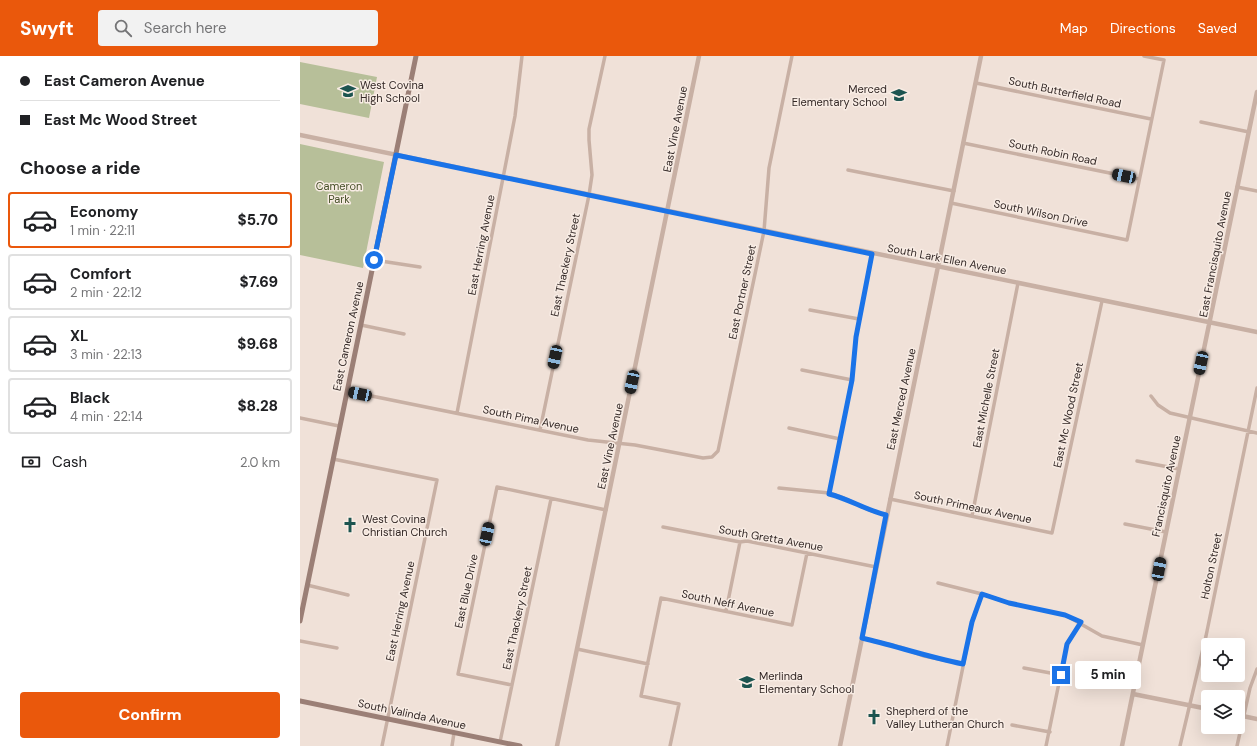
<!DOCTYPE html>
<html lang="en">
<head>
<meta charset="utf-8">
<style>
  :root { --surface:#fff; --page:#f2f2f2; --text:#202124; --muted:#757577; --line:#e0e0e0; --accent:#ea580c }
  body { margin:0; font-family:"DM Sans",sans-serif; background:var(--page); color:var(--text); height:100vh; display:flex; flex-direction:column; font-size:15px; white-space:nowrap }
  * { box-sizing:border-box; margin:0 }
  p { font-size:13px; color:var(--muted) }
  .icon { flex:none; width:22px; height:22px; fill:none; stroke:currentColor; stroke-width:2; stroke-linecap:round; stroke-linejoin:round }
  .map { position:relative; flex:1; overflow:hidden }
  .panel { display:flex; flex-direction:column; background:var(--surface); width:300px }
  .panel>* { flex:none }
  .guide { display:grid; align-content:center; height:88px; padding:0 20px; background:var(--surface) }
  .tools { position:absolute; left:901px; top:582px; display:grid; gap:8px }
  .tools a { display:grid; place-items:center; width:44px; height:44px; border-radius:4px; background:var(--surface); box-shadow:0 4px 16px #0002; font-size:20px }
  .end { position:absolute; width:18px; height:18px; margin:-9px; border:5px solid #1a73e8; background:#fff; box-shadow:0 0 0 2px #fff }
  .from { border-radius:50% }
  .bubble { position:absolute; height:28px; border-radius:4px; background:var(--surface); box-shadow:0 4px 16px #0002; font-size:13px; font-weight:800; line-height:28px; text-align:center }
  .car { position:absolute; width:12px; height:24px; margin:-12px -6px; border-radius:5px; box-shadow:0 0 3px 1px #0007; background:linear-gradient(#222 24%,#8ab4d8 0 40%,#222 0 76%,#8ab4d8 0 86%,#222 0) }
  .guide b { display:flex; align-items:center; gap:14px; height:38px; font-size:15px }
  .guide b+b { border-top:1px solid var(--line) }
  .guide i { width:10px; height:10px; background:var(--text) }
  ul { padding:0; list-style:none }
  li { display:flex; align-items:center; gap:12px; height:56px; margin:0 8px 6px; padding:0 12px; border:2px solid var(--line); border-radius:4px }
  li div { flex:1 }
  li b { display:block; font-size:15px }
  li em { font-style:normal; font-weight:800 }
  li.active { border-color:var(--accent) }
  li>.icon { width:36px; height:36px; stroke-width:1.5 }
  h2 { padding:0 20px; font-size:18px; line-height:48px }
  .pay { display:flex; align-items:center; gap:10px; height:44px; padding:0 20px; font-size:15px }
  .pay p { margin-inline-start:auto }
  .cta { display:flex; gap:8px; margin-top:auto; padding:8px 20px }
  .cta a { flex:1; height:46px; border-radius:4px; background:var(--accent); color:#fff; font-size:16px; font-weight:800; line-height:46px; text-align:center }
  header { display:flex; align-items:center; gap:24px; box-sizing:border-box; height:56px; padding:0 20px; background:var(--accent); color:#fff }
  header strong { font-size:19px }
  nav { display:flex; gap:22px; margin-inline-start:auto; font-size:14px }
  .search { width:280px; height:36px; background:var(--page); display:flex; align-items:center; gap:10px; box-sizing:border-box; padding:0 14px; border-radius:4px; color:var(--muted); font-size:15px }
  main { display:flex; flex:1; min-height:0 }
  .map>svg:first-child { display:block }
  .green { fill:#b7bf99 }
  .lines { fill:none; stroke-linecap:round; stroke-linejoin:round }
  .minor { stroke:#c8b0a4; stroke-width:3.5 }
  .tertiary { stroke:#c8b0a4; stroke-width:4.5 }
  .secondary { stroke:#9b7f76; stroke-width:5 }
  .route { stroke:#1a73e8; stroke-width:5 }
  .labels { text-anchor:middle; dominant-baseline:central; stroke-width:3; stroke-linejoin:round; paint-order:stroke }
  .poi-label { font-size:11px; fill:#332826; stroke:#f8ece4; text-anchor:start }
  .street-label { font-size:11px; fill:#332826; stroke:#f8ece4 }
  .park-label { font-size:11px; fill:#48512a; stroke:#f8ece4 }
</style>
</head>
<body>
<header>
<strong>Swyft</strong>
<div class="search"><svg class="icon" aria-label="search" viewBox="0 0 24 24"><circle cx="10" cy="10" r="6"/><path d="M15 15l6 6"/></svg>Search here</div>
<nav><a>Map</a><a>Directions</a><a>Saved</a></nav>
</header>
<main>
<section class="panel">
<div class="guide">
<b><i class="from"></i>East Cameron Avenue</b>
<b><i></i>East Mc Wood Street</b>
</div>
<h2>Choose a ride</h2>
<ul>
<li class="active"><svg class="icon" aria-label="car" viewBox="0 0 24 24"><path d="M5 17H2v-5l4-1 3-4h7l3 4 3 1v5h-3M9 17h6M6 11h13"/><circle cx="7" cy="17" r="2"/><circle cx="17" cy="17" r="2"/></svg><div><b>Economy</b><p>1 min · 22:11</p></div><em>$5.70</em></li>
<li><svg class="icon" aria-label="car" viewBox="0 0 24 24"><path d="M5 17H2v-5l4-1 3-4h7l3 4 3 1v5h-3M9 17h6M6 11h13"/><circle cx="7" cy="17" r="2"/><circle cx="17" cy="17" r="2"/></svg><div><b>Comfort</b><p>2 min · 22:12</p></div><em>$7.69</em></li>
<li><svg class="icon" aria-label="car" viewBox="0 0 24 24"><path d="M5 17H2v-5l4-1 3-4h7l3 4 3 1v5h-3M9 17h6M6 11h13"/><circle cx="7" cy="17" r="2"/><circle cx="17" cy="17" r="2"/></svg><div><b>XL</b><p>3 min · 22:13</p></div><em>$9.68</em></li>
<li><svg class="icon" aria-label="car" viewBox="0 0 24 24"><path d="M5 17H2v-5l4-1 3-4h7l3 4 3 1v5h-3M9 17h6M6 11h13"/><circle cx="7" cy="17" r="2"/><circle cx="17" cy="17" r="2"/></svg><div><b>Black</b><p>4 min · 22:14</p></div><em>$8.28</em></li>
</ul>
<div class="pay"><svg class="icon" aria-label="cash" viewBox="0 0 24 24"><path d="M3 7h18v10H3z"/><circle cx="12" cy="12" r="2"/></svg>Cash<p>2.0 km</p></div>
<div class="cta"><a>Confirm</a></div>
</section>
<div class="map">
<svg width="957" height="690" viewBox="0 0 957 690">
  <rect width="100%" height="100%" fill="#f0e1d8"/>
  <path class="green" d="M0,6L77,21L69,62L0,48Z
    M0,88L84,106L63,212L0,199Z"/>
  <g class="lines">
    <path class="minor" d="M676,27L851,63
      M901,66L949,76
      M663,87L839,123
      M548,114L654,135
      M937,131L957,135
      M651,147L827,184L864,4L844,0
      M74,204L120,211
      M510,254L559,263
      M61,269L104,278
      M502,314L552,324
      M47,335L288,384L335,389L403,402L412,401L418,395L464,175L469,112L492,0
      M851,340L858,349L870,357L957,377
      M157,357L203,122L215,60L222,0
      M0,362L39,370
      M489,372L540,383
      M240,374L289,139L292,119L289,84V73L305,0
      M33,403L137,424L82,690
      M837,405L879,413
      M479,432L529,437L544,442L569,454L586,459
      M529,437L552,324L556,281L572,198
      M590,443L752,477L802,245
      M672,460L718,227
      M825,468L866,476
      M363,471L440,486L447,485L576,511
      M638,527L682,538L709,547L765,559L802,580L843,589
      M7,529L48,539
      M426,555L440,486
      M562,582L600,591L624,600L663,608
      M0,585L37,592
      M277,593L348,608
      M724,612L761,619
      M212,629L158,618L197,431L306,454
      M712,669L750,676
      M200,686L251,443
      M152,690L154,677
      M370,690L379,648L341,640L361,542L492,569L507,497
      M647,690L672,566L682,538
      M746,690L767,588L781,566
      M880,690L906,580L957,332
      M937,690L950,632L957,613"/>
    <path class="tertiary" d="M0,79L957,276
      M833,638L908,653
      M938,659L957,663
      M257,690L399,0
      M540,690L681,0
      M822,690L957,36"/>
    <path class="secondary" d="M0,565L116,0
      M0,645L220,690"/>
  </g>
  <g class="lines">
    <path class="route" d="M74,204L96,99L572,198L556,281L552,324L529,438C549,443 566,454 586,459L562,582C596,590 628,601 663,608L672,566L682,538L709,547L765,559L781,566L767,588L761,619"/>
  </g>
  <defs>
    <symbol id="school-bare" viewBox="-9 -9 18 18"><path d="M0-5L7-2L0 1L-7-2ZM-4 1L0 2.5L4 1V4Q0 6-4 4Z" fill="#1c5450" stroke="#f8ece4" stroke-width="2.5" paint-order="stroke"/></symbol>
    <symbol id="church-bare" viewBox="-9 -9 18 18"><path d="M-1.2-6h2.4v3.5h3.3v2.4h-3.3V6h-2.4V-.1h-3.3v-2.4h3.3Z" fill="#1c5450" stroke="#f8ece4" stroke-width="2.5" paint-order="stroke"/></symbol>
  </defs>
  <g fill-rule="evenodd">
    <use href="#school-bare" x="37" y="24" width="22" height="22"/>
    <use href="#school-bare" x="588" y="28" width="22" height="22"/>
    <use href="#church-bare" x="39" y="458" width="22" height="22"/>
    <use href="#school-bare" x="436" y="615" width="22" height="22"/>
    <use href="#church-bare" x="563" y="650" width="22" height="22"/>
  </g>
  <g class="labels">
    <g class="poi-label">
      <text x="60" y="29">West Covina<tspan x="60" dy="13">High School</tspan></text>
      <text x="587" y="33" text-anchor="end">Merced<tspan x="587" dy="13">Elementary School</tspan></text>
      <text x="62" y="463">West Covina<tspan x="62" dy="13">Christian Church</tspan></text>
      <text x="459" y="620">Merlinda<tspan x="459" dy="13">Elementary School</tspan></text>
      <text x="586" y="655">Shepherd of the<tspan x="586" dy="13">Valley Lutheran Church</tspan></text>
    </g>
    <g class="street-label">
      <text transform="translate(765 36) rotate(12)">South Butterfield Road</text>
      <text transform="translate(375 73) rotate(-79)">East Vine Avenue</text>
      <text transform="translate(753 96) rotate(12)">South Robin Road</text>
      <text transform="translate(741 157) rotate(12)">South Wilson Drive</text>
      <text transform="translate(181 189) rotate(-79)">East Herring Avenue</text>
      <text transform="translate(915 198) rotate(-79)">East Francisquito Avenue</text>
      <text transform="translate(647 203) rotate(11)">South Lark Ellen Avenue</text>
      <text transform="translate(265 209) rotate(-78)">East Thackery Street</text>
      <text transform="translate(442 236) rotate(-78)">East Portner Street</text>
      <text transform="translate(48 280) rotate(-78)">East Cameron Avenue</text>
      <text transform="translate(686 342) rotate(-79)">East Michelle Street</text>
      <text transform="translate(601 343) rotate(-78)">East Merced Avenue</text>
      <text transform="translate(768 359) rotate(-78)">East Mc Wood Street</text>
      <text transform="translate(231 363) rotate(12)">South Pima Avenue</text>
      <text transform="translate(310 390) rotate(-78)">East Vine Avenue</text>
      <text transform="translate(866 430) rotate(-78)">Francisquito Avenue</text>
      <text transform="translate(673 451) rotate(12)">South Primeaux Avenue</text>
      <text transform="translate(471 482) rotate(10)">South Gretta Avenue</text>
      <text transform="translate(911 510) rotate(-78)">Holton Street</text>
      <text transform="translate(166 535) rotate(-78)">East Blue Drive</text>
      <text transform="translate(428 547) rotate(12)">South Neff Avenue</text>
      <text transform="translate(100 555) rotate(-78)">East Herring Avenue</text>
      <text transform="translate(217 562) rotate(-78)">East Thackery Street</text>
      <text transform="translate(112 658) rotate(12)">South Valinda Avenue</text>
    </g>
    <g class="park-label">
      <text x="39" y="130">Cameron<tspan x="39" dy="13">Park</tspan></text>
    </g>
  </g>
</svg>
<div class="tools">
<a><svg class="icon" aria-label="locate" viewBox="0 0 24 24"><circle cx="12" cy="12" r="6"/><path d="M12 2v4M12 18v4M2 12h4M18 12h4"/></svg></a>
<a><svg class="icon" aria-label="layers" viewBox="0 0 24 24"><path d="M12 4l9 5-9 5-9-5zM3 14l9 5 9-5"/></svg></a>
</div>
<i class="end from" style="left:74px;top:204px"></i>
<i class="end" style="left:761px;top:619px"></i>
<div class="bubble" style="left:775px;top:605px;width:66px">5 min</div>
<i class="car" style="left:824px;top:120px;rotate:282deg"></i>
<i class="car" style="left:255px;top:301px;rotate:192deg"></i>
<i class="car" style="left:901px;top:307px;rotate:192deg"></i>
<i class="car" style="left:332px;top:326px;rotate:192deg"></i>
<i class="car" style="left:60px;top:338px;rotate:282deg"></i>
<i class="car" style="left:187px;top:478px;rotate:12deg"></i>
<i class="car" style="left:859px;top:513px;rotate:11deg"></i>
</div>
</main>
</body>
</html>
